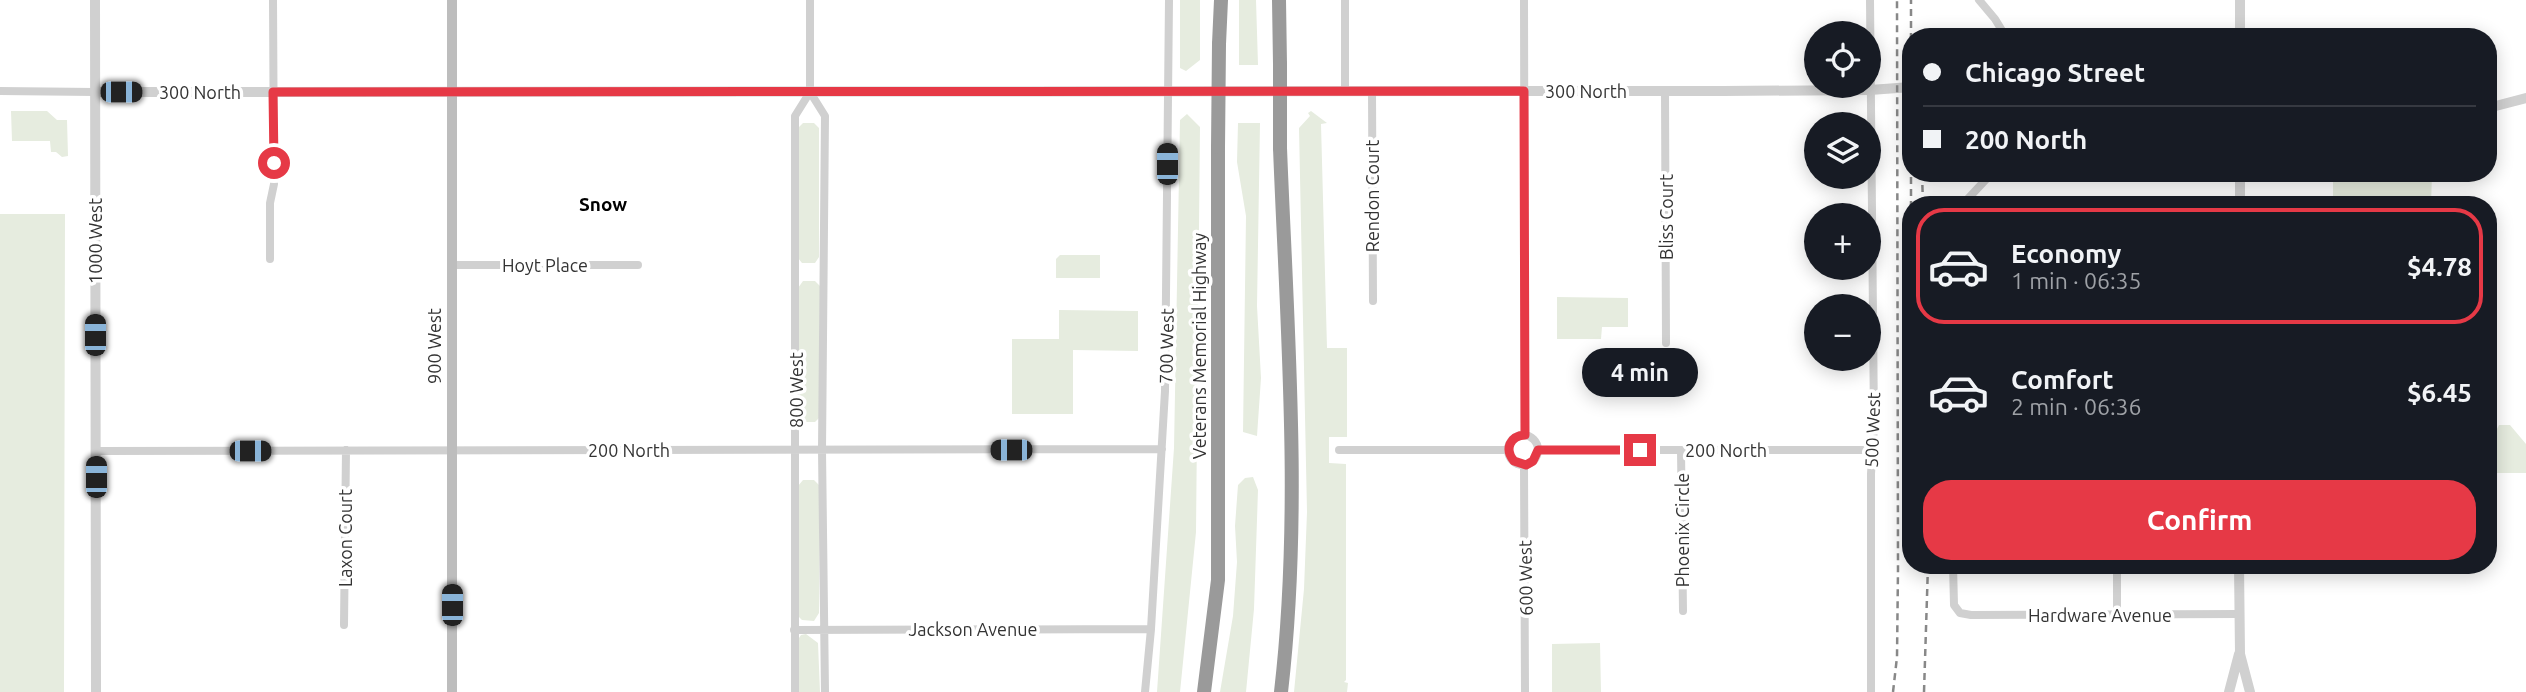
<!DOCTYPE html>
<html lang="en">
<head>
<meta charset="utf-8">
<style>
  :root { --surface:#171b24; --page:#242831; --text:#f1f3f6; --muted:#9ea1a6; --line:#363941; --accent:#e63946 }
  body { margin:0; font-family:Ubuntu,sans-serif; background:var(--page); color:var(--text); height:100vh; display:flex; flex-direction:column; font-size:26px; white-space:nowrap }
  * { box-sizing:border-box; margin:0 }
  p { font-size:23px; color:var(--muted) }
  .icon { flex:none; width:38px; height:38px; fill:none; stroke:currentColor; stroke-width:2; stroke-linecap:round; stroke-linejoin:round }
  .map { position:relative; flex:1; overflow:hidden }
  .side { position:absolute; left:1902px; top:196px; width:595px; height:378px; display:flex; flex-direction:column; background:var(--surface); border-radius:28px; box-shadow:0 4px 18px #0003 }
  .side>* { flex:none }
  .banner { position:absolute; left:1902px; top:28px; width:595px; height:154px; border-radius:28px; box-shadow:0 4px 18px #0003; display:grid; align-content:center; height:154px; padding:0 21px; background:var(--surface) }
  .fabs { position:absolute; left:1804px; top:21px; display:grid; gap:14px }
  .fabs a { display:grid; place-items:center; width:77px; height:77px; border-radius:50%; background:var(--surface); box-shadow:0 4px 18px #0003; font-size:35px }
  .end { position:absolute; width:32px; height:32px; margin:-16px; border:9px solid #e63946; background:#fff; box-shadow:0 0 0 4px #fff }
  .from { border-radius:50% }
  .bubble { position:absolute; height:49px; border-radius:24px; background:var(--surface); box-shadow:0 4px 18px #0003; font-size:23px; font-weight:700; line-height:49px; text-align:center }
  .car { position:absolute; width:21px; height:42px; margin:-21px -10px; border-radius:9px; box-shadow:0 0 5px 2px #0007; background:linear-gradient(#222 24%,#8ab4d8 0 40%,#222 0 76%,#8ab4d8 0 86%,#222 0) }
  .banner b { display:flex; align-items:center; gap:24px; height:66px; font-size:26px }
  .banner b+b { border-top:2px solid var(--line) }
  .banner i { width:18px; height:18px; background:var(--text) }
  ul { padding:12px 0 0; list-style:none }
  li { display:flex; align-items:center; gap:21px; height:116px; margin:0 14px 10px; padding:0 7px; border:4px solid transparent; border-radius:28px }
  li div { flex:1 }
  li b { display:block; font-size:26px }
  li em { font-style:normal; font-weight:700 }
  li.selected { border-color:var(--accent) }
  li>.icon { width:63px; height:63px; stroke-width:1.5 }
  .action { display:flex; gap:14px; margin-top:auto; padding:14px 21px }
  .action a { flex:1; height:80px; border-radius:28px; background:var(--accent); color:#fff; font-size:28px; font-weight:700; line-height:80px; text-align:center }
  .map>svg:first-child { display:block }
  .green { fill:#e6ecdf }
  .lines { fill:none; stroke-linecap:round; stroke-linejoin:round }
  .minor { stroke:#d0d0d0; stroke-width:8 }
  .tertiary { stroke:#d0d0d0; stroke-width:10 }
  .secondary { stroke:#bdbdbd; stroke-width:10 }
  .motorway { stroke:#9a9a9a; stroke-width:14 }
  .rail { stroke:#888; stroke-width:2.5; stroke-dasharray:7 5; stroke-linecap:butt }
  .motorway-bridge { stroke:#9a9a9a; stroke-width:14 }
  .route { stroke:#e63946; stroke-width:9 }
  .labels { text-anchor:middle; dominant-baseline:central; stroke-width:7; stroke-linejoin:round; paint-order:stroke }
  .street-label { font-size:18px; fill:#333; stroke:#fff }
  .neighbourhood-label { font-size:19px; font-weight:bold; fill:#000; stroke:#fff }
</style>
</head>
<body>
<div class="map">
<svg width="2526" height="692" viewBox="0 0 2526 692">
  <rect width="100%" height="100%" fill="#fff"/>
  <path class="green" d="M1180,0H1200V60L1186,71L1180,68Z
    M1239,0H1256L1258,65H1239Z
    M11,111H47L57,120H67L68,156L62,157L56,152H51L50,141H12Z
    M1311,111L1327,123L1321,124L1327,348H1347V437H1329V463L1346,464V680L1344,682L1348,683L1347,692H1294L1304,589L1307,512L1299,128L1310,116L1308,113Z
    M1187,114L1200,127L1196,532L1180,692H1157L1174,448L1180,120Z
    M803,123H814L819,128V257L815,263H802L798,258V128Z
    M1238,123H1260L1257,306L1261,378L1257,436L1243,432L1246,216L1237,162Z
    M2333,173H2432L2431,205H2333Z
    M0,214H65L64,692H0Z
    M1060,255H1100V278H1056V259Z
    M803,281H815L820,286L819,418L815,422H803L799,419L798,288Z
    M1557,297L1628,298V327H1602L1601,339H1557Z
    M1059,310L1138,311V351L1073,350V414H1012V339H1059Z
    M2499,425H2510L2526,444V473H2489V445Z
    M1253,477L1258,490L1254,609L1246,692H1220L1233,616L1237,562L1235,526L1238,485L1245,478Z
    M803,480H814L820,486L819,613L814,621L802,620L799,617L798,486Z
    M806,634L818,643L820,692H799V638L801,635Z
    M1600,643L1601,692H1552V644Z"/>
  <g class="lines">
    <path class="minor" d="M810,0V92L825,116L822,450L825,692
      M1524,0L1525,435
      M1870,0L1874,424L1871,474V692
      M1979,0L1995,19L2006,37
      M0,91L95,92
      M1345,91V0
      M1372,91L1373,301
      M1665,91L1666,343
      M1962,205L1992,173
      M270,259V203L274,184L273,0
      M452,265H638
      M1508 450a15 15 0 1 1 30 0a15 15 0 1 1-30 0Z
      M1339,450H1508
      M1538,450H1871
      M1681,450L1683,611
      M96,451L1162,449
      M1524,465L1525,692
      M1953,565L1954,605L1960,613L1971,615L2239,614
      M2117,565V615
      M344,625L346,450
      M794,630L1151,629
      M795,692V116L810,92
      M1145,692L1151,629L1165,391L1169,0"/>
    <path class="tertiary" d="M95,0L96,692
      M2240,0V37
      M95,92L1723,91L1870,90L1911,87
      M2488,108L2526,98
      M2240,173V205
      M2239,565L2240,654L2250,692
      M2229,692L2239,654"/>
    <path class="secondary" d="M452,692V0"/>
    <path class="motorway" d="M1279,0L1280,64
      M1219,44L1221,0
      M1280,148C1287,329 1302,511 1281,692
      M1204,692L1218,580V147"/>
    <path class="rail" d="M1922,173L1923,205
      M1908,532L1911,302V0
      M1893,692L1897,657L1898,569L1897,0
      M1924,692L1928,565"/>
    <path class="motorway-bridge" d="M1280,64V148
      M1218,147L1219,44"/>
  </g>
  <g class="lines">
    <path class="route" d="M274,163L273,92L1524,91L1525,435C1510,436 1504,449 1514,461L1526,465L1533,461L1538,450H1640"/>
  </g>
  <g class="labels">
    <g class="street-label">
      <text x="1586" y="91">300 North</text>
      <text x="200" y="92">300 North</text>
      <text transform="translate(1372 196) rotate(-90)">Rendon Court</text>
      <text transform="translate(1666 217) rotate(-90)">Bliss Court</text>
      <text transform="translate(95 241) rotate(-90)">1000 West</text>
      <text x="545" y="265">Hoyt Place</text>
      <text transform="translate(434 346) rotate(-90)">900 West</text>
      <text transform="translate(1166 346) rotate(-89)">700 West</text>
      <text transform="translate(1199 346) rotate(-90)">Veterans Memorial Highway</text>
      <text transform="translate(796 390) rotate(-90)">800 West</text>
      <text transform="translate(1872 430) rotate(-88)">500 West</text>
      <text x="629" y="450">200 North</text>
      <text x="1726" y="450">200 North</text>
      <text transform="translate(1682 530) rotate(-90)">Phoenix Circle</text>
      <text transform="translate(345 538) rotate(-90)">Laxon Court</text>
      <text transform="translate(1525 578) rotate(-91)">600 West</text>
      <text x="2100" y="615">Hardware Avenue</text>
      <text x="973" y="629">Jackson Avenue</text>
    </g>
    <g class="neighbourhood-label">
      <text x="603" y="204">Snow</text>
    </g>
  </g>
</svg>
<div class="fabs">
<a><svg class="icon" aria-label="locate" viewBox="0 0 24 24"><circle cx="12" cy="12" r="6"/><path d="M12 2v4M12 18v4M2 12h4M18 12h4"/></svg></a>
<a><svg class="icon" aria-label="layers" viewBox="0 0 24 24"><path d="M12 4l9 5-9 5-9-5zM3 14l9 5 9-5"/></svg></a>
<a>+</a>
<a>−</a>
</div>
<i class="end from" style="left:274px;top:163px"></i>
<i class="end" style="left:1640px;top:450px"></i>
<div class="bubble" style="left:1582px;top:348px;width:116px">4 min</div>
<i class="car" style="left:121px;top:92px;rotate:90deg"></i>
<i class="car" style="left:1167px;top:164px;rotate:0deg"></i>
<i class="car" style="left:95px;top:335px;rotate:0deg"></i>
<i class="car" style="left:1011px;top:450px;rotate:270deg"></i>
<i class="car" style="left:250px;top:451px;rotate:90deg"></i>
<i class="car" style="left:96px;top:477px;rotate:0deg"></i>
<i class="car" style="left:452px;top:605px;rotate:0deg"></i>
<div class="banner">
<b><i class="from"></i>Chicago Street</b>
<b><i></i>200 North</b>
</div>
<section class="side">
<ul>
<li class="selected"><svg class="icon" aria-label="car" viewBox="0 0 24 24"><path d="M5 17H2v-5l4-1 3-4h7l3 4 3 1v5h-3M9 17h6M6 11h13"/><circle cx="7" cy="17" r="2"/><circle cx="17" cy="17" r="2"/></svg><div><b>Economy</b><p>1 min · 06:35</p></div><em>$4.78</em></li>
<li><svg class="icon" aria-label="car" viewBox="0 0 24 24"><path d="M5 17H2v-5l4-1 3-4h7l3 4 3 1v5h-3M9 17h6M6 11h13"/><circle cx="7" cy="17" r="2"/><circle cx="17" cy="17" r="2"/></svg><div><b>Comfort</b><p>2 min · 06:36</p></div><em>$6.45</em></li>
</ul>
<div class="action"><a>Confirm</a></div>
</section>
</div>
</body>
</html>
